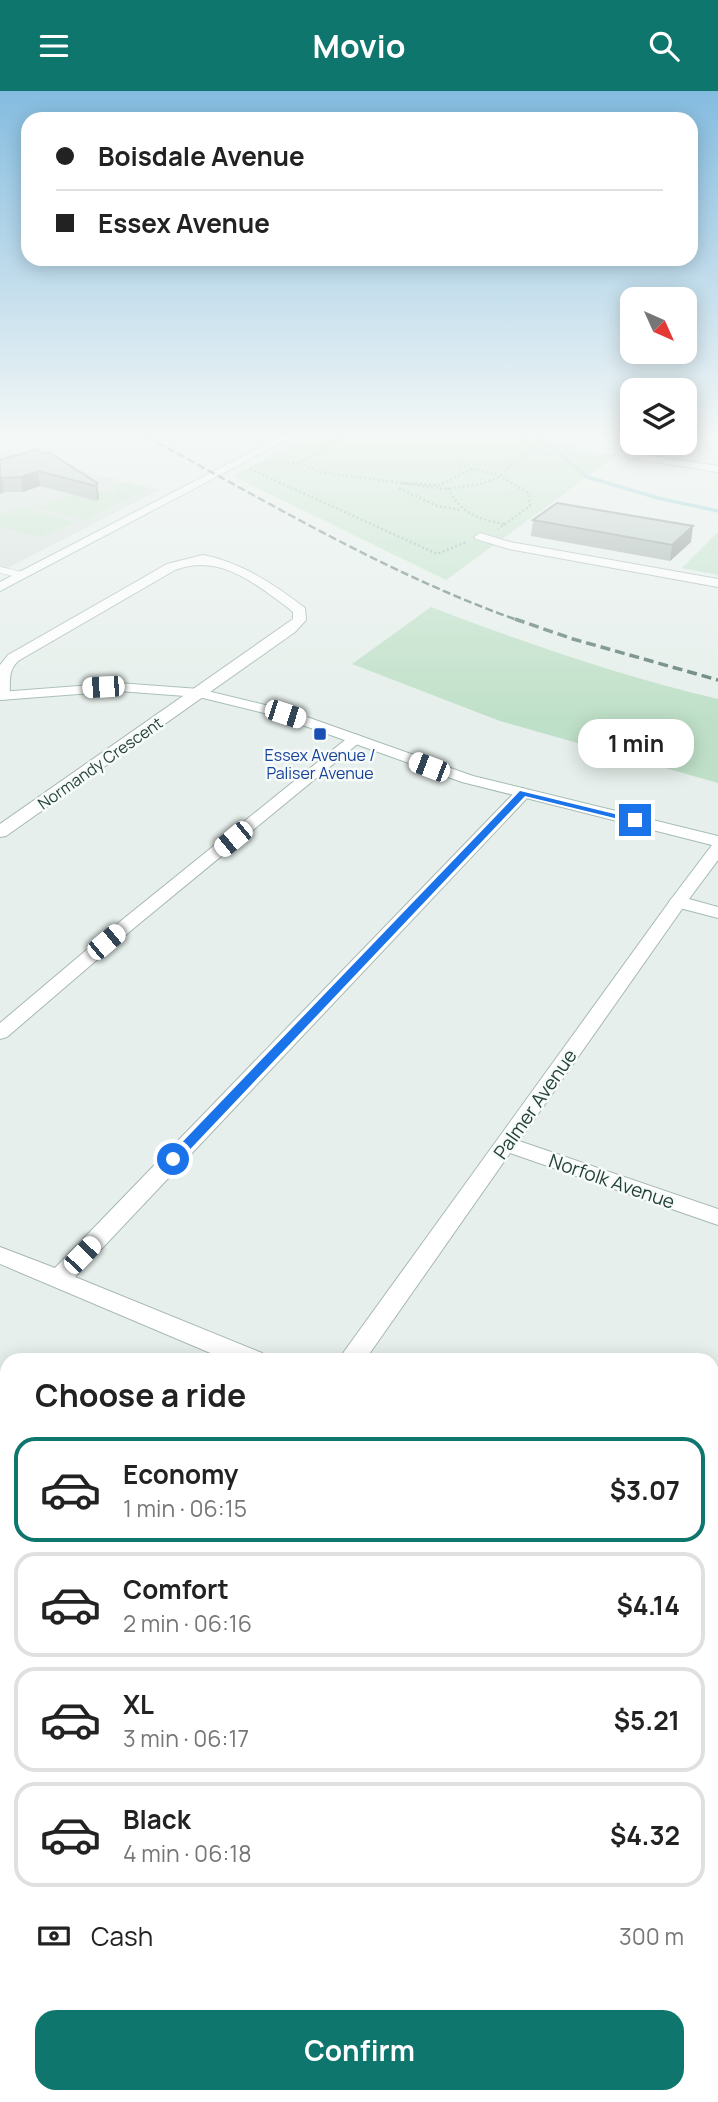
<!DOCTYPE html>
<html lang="en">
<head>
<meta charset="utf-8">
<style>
  :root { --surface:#fff; --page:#f2f2f2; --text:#222; --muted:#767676; --line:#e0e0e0; --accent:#0f766e }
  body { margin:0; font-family:Manrope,sans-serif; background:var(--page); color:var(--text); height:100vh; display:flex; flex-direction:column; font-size:26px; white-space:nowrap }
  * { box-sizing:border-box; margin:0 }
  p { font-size:23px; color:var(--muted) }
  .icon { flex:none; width:38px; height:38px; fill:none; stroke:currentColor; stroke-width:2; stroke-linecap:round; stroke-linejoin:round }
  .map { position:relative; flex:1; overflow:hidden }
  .side { position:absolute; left:0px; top:1262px; width:719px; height:751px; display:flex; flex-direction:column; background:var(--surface); border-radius:21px 21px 0 0; box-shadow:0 4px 18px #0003 }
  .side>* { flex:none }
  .top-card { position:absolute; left:21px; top:21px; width:677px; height:154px; border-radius:21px; box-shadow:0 4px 18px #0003; display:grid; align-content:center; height:154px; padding:0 35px; background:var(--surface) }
  .needle { width:46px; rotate:135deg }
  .tools { position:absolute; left:620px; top:196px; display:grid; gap:14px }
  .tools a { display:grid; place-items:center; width:77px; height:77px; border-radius:14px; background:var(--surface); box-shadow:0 4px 18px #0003; font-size:35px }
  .end { position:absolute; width:32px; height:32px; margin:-16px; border:9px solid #1a73e8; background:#fff; box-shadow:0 0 0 4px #fff }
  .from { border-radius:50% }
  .bubble { position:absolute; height:49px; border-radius:21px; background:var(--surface); box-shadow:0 4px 18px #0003; font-size:23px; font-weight:700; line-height:49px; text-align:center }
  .car { position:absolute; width:21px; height:42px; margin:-21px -10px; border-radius:9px; box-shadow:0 0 5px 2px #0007; background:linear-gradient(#fff 24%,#345 0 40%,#fff 0 76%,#345 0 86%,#fff 0) }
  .top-card b { display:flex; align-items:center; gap:24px; height:66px; font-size:26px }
  .top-card b+b { border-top:2px solid var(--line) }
  .top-card i { width:18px; height:18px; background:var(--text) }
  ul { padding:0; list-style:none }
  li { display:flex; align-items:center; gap:21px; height:105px; margin:0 14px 10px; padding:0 21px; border:4px solid var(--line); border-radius:21px }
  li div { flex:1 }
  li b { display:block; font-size:26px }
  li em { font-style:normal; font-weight:700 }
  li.selected { border-color:var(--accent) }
  li>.icon { width:63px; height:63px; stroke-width:1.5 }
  h2 { padding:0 35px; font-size:32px; line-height:84px }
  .pay { display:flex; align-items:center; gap:18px; height:77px; padding:0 35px; font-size:26px }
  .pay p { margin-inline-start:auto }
  .action { display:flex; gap:14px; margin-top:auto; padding:14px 35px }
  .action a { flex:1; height:80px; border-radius:21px; background:var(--accent); color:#fff; font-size:28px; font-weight:700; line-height:80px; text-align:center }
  header { display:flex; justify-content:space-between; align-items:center; height:91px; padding:0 35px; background:var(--accent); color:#fff; font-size:32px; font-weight:700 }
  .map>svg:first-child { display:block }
  .built { fill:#d4dfda }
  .green { fill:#bfe0c8 }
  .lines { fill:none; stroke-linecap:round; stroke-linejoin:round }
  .stream { stroke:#8ec9d4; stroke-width:3.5 }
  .lane-casing { stroke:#a8b8b2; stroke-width:7 }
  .street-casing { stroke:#a8b8b2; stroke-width:2 }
  .secondary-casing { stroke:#a4bbb3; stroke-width:2 }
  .path { stroke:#86b3a5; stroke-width:2.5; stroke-dasharray:2 2.5; stroke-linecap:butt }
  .lane { stroke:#fff; stroke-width:6 }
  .street { fill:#fff; fill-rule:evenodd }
  .secondary { fill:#fff; fill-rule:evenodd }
  .rail-far1 { stroke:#5f7d75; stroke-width:2.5; stroke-dasharray:8 3.5; stroke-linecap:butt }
  .rail { stroke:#5f7d75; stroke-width:3.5; stroke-dasharray:10 5; stroke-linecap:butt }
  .wall { fill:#a1aea9 }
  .shaded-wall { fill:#838d89 }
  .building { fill:#bbcac4; stroke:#838d89; stroke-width:2 }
  .route { fill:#1a73e8 }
  .transit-dot { fill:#1a4fb4; stroke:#f7fbf9; stroke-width:2.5 }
  .labels { text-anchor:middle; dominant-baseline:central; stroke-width:5; stroke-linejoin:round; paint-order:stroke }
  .far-transit-label { font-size:16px; fill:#164399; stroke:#f7fbf9 }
  .far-street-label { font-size:16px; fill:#24423a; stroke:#f7fbf9 }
  .street-label { font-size:19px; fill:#24423a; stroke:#f7fbf9 }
</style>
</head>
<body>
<header><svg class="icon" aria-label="menu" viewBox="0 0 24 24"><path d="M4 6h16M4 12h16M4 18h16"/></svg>Movio<svg class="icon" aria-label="search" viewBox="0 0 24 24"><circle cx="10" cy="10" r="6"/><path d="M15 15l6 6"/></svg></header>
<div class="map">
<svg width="718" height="2011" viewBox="0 0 718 2011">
  <rect width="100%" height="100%" fill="#e6efeb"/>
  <path class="built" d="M0,360L159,399L0,481Z"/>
  <path class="green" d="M305,346H552L579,358L613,367L446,489L233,385Z
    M126,391L148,397L85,429L38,417L89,397L115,403L116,395Z
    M20,417L76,431L39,446L0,436V425Z
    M718,441V484L682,477Z
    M431,516C525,552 620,585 718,608V692L500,630L352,573Z"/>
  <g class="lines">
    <path class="stream" d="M539,346L587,386L658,407L718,420"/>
    <defs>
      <path id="lane" d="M0,479L22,484"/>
      <path id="street" d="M633,362L718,375V381L629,367L628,365Z
        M480,442L510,451L718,488V496L509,458L476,448L474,446Z
        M203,464C241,471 275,494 305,517L306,529L295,541L6,745L0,746V733L293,528V521L287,516C253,491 218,462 175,479L18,570C5,583 13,594 8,608L0,609V574L8,564L167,473Z
        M355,643L360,645L363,648L360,651L134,837L7,946L0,948V932L122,829L350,645Z
        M523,697L531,702L529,705L75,1186L262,1262L266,1269H227L0,1173V1156L55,1177L517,699Z
        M678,806L687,811L519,1050L718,1118V1134L510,1062L365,1269H338L672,807Z
        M718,1333V1366L712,1368V1335Z
        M0,1483L7,1486V1512L0,1509Z
        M712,1643L718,1645V1675L712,1673Z
        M7,1756V1797L0,1800V1759Z
        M408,2006H446L444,2011H406Z"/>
      <path id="secondary" d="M280,346H292L0,500V491Z
        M118,592L199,598L290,620L473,685L718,745V769L689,808L718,816V827L672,815L669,811L712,754L462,691L280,626L199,606L118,600L0,609V601Z"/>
    </defs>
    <use href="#lane" class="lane-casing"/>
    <use href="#street" class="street-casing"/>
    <use href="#secondary" class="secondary-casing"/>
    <path class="path" d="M341,346L299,372L319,381L445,398L481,393L499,386L517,367L537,358
      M522,346L542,363L567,361L579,367L619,364
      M265,373L299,372
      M460,374L500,385L528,402L530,415L498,438
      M250,378L437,463L466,451
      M402,392L440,394L474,377
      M399,397L437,415L460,419
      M448,397C461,422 477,428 504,433"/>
    <use href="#lane" class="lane"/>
    <use href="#street" class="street"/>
    <use href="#secondary" class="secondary"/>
    <path class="rail-far1" d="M147,346C268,411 389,484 520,530"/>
    <path class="rail" d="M515,528L573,548L718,589"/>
  </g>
  <path class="wall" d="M0,369L97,392L99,407L97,410L40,395L23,401H4L0,403Z
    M533,429L691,451L670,470L531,445Z"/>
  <path class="shaded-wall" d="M38,380L40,395L23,401L21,386Z
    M2,386L4,401L0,403V387Z
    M97,392L99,407L97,410L96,395Z
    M693,435L691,451L670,470L672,454Z"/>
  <path class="building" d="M37,358L43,362L49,361L97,392L96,395L38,380L21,386L0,387V369Z
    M557,412L693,435L672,454L533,429Z
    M712,1723L718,1726V1764L712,1780Z
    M586,2006H647L645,2011H585L584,2010Z"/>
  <linearGradient id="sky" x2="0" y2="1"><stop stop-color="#84bce0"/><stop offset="0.55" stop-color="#f4f8f6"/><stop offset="1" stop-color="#f4f8f6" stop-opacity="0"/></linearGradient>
  <rect width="718" height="627" fill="url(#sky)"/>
  <path class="route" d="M520,700L639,729L635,732L525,705L178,1071H169V1065Z"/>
  <rect class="transit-dot" x="313" y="636" width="14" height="14" rx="3.5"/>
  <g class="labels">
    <g class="far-transit-label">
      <text x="320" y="664">Essex Avenue /<tspan x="320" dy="18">Paliser Avenue</tspan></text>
    </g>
    <g class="far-street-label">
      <text transform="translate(100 672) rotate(-35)">Normandy Crescent</text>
    </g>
    <g class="street-label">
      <text transform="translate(535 1013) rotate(-55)">Palmer Avenue</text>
      <text transform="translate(612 1090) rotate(19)">Norfolk Avenue</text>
    </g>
  </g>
</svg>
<div class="tools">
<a><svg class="needle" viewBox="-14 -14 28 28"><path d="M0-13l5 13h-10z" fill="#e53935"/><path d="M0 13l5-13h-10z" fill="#767676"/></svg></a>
<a><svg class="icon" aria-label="layers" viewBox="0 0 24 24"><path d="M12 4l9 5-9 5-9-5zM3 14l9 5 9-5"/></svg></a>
</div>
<i class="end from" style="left:173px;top:1068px"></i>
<i class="end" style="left:635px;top:729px"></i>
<div class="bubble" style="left:578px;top:628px;width:116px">1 min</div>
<i class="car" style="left:103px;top:596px;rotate:267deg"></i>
<i class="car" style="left:285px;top:623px;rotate:108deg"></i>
<i class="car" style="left:429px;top:676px;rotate:291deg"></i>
<i class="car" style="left:233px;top:748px;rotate:231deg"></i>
<i class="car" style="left:106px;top:851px;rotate:50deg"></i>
<i class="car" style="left:82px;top:1164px;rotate:44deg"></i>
<div class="top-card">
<b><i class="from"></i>Boisdale Avenue</b>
<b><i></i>Essex Avenue</b>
</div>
<section class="side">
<h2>Choose a ride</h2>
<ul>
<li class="selected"><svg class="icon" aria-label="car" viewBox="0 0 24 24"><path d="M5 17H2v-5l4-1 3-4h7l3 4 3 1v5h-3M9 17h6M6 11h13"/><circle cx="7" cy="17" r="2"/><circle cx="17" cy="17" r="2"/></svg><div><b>Economy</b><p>1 min · 06:15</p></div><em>$3.07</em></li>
<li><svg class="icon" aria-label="car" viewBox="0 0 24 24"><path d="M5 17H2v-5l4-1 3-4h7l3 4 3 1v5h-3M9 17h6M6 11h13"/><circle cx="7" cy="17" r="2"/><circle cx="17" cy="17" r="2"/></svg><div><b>Comfort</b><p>2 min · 06:16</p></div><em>$4.14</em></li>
<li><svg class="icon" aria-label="car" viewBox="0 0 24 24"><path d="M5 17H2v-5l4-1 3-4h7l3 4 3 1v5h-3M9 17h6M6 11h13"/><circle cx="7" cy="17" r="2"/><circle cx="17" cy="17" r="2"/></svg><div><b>XL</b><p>3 min · 06:17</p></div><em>$5.21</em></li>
<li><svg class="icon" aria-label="car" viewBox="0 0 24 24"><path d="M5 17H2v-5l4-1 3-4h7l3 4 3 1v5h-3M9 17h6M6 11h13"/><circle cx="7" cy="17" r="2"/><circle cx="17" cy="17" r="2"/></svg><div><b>Black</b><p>4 min · 06:18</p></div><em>$4.32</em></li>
</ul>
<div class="pay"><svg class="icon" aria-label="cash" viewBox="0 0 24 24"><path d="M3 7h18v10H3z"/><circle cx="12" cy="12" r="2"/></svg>Cash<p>300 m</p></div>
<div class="action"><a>Confirm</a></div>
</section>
</div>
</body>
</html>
